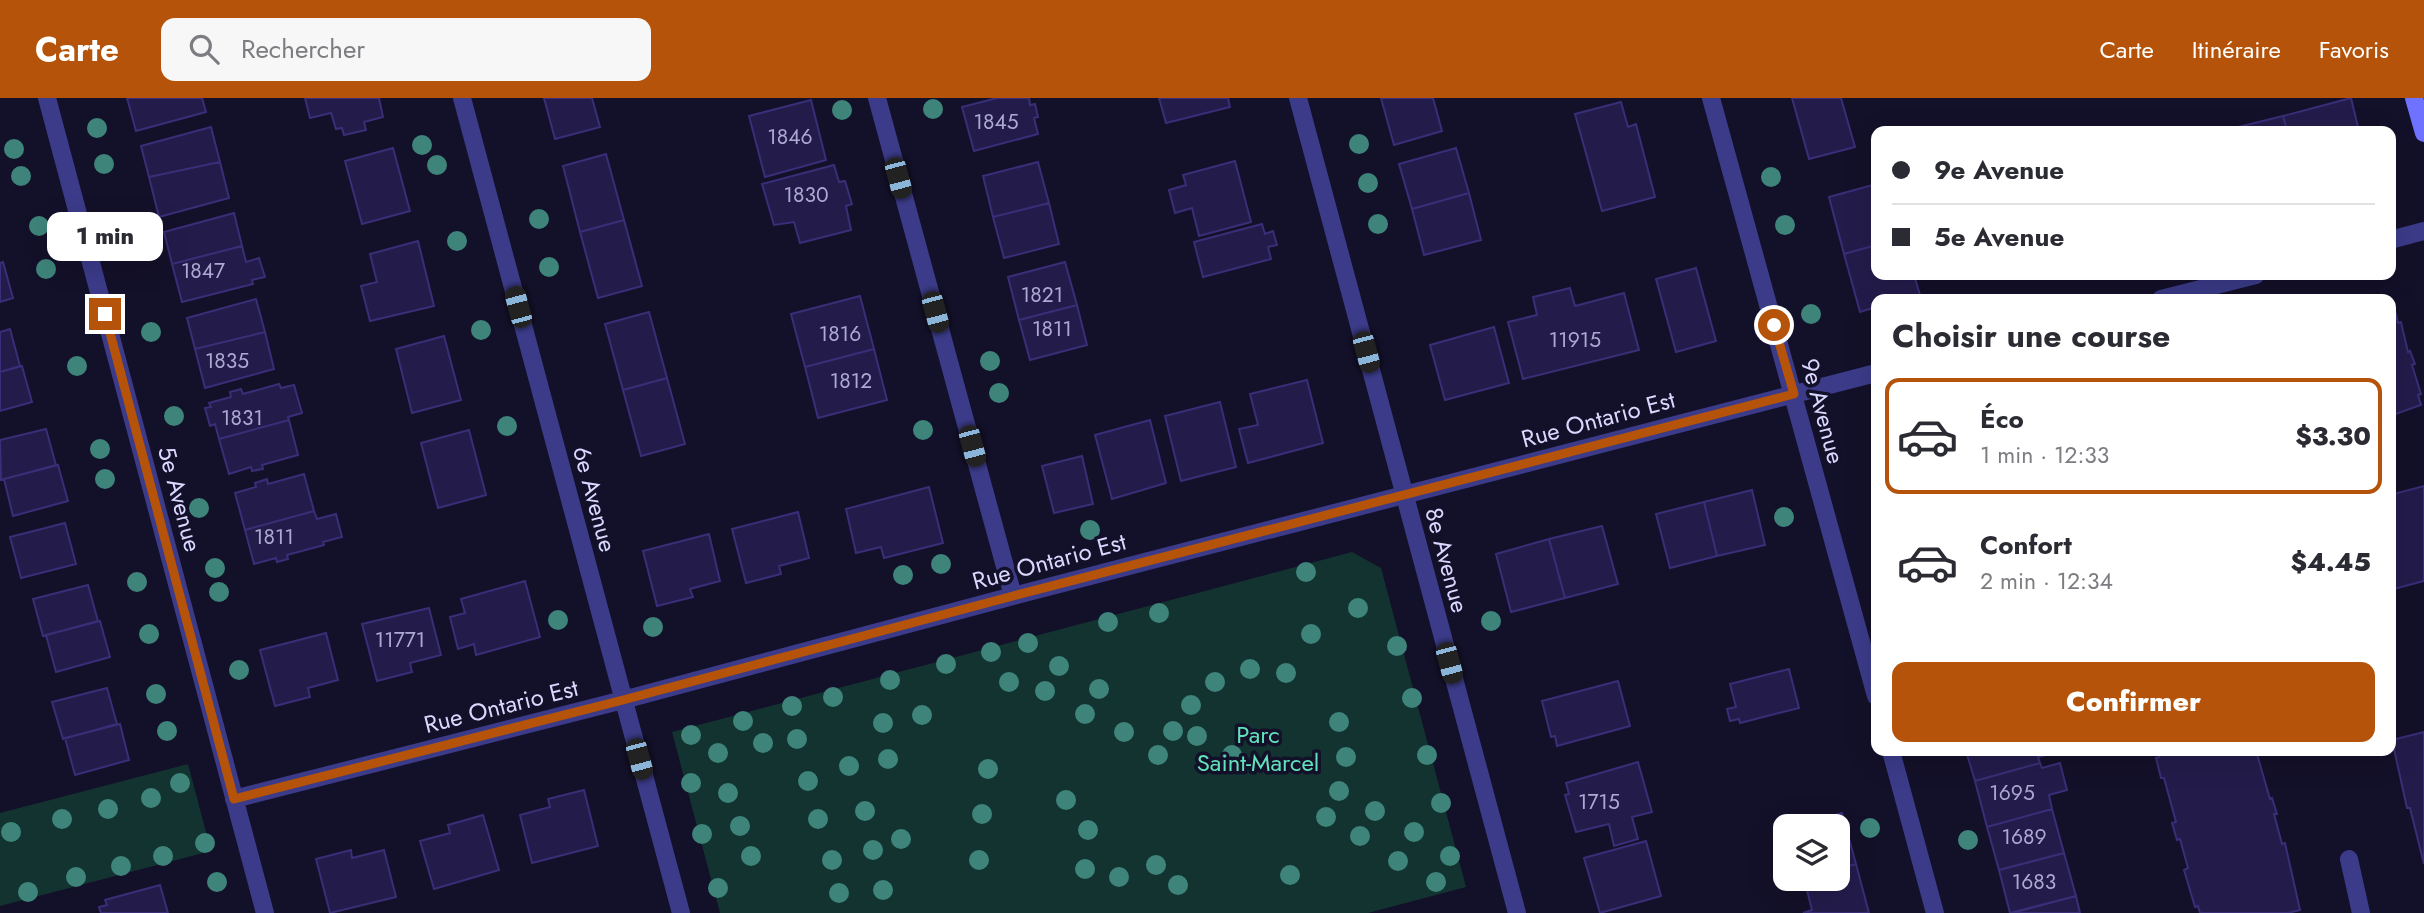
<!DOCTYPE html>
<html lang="fr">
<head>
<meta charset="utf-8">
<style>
  :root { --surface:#fff; --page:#f7f7f7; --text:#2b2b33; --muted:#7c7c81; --line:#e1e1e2; --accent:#b45309 }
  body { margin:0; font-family:Jost,sans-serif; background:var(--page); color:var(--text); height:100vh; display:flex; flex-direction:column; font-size:26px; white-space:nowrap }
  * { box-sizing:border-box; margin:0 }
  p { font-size:23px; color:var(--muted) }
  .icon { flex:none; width:38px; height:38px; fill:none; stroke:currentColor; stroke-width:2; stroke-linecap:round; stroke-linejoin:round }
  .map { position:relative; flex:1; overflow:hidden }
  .panel { position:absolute; left:1871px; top:196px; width:525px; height:462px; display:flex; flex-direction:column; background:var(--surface); border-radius:14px; box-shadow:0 7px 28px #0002 }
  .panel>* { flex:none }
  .guide { position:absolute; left:1871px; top:28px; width:525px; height:154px; border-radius:14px; box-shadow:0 7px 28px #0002; display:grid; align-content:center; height:154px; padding:0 21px; background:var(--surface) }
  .tools { position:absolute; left:1773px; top:716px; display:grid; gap:14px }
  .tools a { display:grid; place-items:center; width:77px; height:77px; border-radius:14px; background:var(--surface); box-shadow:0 7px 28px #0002; font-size:35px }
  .end { position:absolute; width:32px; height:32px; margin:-16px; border:9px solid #b45309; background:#fff; box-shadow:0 0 0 4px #fff }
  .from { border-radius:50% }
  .bubble { position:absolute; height:49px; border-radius:14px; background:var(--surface); box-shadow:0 7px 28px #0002; font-size:23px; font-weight:800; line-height:49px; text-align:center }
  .car { position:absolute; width:21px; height:42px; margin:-21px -10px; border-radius:9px; box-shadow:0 0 5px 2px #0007; background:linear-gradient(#222 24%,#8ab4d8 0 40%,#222 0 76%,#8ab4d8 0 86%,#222 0) }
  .guide b { display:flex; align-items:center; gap:24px; height:66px; font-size:26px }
  .guide b+b { border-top:2px solid var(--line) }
  .guide i { width:18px; height:18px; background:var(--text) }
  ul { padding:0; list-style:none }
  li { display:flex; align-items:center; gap:21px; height:116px; margin:0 14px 10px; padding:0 7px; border:4px solid transparent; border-radius:14px }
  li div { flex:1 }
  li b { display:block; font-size:26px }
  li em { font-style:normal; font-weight:800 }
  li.selected { border-color:var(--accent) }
  li>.icon { width:63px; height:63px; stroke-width:1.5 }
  h2 { padding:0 21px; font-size:32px; line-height:84px }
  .action { display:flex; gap:14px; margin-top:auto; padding:14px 21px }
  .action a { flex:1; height:80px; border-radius:14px; background:var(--accent); color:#fff; font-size:28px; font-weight:800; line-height:80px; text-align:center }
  header { display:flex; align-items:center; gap:42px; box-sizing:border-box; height:98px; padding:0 35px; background:var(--accent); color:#fff }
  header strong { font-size:33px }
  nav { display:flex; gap:38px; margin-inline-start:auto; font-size:24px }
  .search { width:490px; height:63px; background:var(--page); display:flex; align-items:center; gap:18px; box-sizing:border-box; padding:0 24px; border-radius:14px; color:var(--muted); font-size:26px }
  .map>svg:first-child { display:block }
  .green { fill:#133331 }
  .building { fill:#231c4b; stroke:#392e77; stroke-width:2 }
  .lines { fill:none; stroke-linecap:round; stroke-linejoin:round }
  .service { stroke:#3b3b89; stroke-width:18 }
  .minor { stroke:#3b3b89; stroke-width:18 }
  .secondary { stroke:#6f72ff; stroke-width:18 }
  .tree { fill:#3e847a }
  .route { stroke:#b45309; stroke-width:9 }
  .labels { text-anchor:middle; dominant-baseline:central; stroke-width:7; stroke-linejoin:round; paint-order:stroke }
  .number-label { font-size:21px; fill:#ada9d2 }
  .street-label { font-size:24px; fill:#dbd8ff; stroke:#131029 }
  .park-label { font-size:24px; fill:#62e2bc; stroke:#131029 }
</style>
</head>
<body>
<header>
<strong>Carte</strong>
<div class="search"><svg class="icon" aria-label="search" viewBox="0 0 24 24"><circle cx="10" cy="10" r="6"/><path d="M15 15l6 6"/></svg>Rechercher</div>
<nav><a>Carte</a><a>Itinéraire</a><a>Favoris</a></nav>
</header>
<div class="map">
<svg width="2424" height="815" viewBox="0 0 2424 815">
  <rect width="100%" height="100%" fill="#131029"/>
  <path class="green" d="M1352,454L1381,470L1466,789L1368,815H720L672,634Z
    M188,666L211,753L0,808V715Z"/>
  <path class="building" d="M127,0H202L206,14L136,33Z
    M305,0H379L383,19L364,24L366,32L344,37L342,30L336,31L331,15L310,20Z
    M544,0H592L600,29L555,41Z
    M997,0H1029L1030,7L1035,6L1038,19L1034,20L1038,36L974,53L962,9Z
    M1159,0H1228L1230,9L1166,25Z
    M1381,0H1433L1442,33L1394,47Z
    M1792,0H1841L1855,49L1809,61Z
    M2351,0L2359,33H2287L2283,18Z
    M811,2L826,62L765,79L749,18Z
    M1621,4L1628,29L1636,26L1655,99L1602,113L1575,16Z
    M2283,18L2287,33H2222Z
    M211,29L220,64L149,79L141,48Z
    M393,50L410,113L362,126L345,63Z
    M1456,50L1469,95L1412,111L1399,66Z
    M606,56L624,122L580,134L563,68Z
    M1235,63L1251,124L1199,138L1192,110L1175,115L1169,92L1186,87L1183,77Z
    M220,64L229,100L159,119L149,79Z
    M1038,64L1049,105L993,119L983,78Z
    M834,67L839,84L845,83L852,106L846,108L851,132L800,145L794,124L774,127L762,86Z
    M1876,86V147L1844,156L1829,99Z
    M1469,95L1481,142L1424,157L1412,111Z
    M1049,105L1059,146L1004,160L993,119Z
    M234,115L242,148L172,166L164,134Z
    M624,122L642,188L598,200L580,134Z
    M1262,126L1265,136L1273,133L1277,147L1268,149L1271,161L1203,179L1194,144Z
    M418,143L434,208L370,223L361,188L377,184L370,156Z
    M1876,147V177H1914L1920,197L1905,201H1876V209L1860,214L1844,156Z
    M242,148L246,164L259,160L265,179L252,182L253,186L182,204L172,166Z
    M3,164L13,200L0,204V165Z
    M1065,164L1077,207L1019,222L1008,179Z
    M1696,170L1716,243L1676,254L1656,181Z
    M1570,190L1575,208L1624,195L1639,252L1523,281L1508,224L1537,217L1533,199Z
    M860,198L874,251L805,269L791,216Z
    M256,201L265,234L195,251L187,220Z
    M1077,207L1087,247L1030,262L1019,222Z
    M649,214L667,280L623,292L605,226Z
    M2396,216L2398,225L2401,224L2408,254L2410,253L2415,266L2412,267L2421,296L2418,297L2421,307L2390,318V217Z
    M1494,229L1509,285L1445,302L1430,247Z
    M10,231L20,268L0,274V234Z
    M265,234L274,271L205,290L195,251Z
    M444,238L461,302L412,315L396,251Z
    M874,251L887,302L818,320L805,269Z
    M22,268L32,304L0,313V274Z
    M667,280L685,346L641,358L623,292Z
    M1307,282L1323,345L1248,365L1239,331L1258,327L1250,296Z
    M279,286L281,290L294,287L302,315L288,319L289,322L219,341L215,326L210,328L205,310L211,309L209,305L231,299L230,294L241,291L243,296Z
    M1220,304L1236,369L1181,383L1165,318Z
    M289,322L298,357L262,367L263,371L252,373L251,369L229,376L219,341Z
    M1150,322L1166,385L1112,401L1095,337Z
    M46,331L56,367L1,382L0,342Z
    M469,332L486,397L438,410L421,345Z
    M1082,358L1093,406L1054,415L1042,368Z
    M58,367L68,403L13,418L4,381Z
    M304,376L314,413L245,432L235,395L256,389L255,385L267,381L268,386Z
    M2424,388V483L2390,492V397Z
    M929,389L943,445L884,460L881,449L856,455L846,411Z
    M1752,392L1765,447L1717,458L1704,404Z
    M1704,404L1717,458L1670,470L1656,416Z
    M314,413L317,421L336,416L342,439L323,444L324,447L287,457L288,461L277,464L276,460L254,466L245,432Z
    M798,414L809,460L779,468L781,476L746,485L732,431Z
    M65,425L76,466L21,480L10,439Z
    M1602,428L1618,486L1565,500L1549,441Z
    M709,436L720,483L690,491L693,499L657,508L643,453Z
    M1549,441L1565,500L1511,514L1496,456Z
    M525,483L540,539L476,557L474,546L458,551L450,519L465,515L461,501Z
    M88,487L98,523L43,538L33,501Z
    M429,510L441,557L410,565L412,574L377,583L362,526Z
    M100,523L110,559L56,574L46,537Z
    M326,535L338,582L308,590L310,599L275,608L260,552Z
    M1789,571L1799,610L1740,625L1739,621L1730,623L1727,611L1736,609L1730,586Z
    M1618,583L1630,628L1557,648L1555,638L1551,639L1542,603Z
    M107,590L117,626L63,641L52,604Z
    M120,626L129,662L75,677L65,640Z
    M2424,634V766L2410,710H2407L2392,642Z
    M1966,653H2052L2053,655L2038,659L2040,665L1975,683Z
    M2158,653H2260L2257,656L2270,701L2272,700L2277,716H2274L2282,746L2285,745L2300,812L2288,815H2200L2198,808L2195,809L2184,772L2188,770L2180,741L2177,742L2172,725L2176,724L2164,680H2161L2156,660L2159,659Z
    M1638,664L1652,714L1632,719L1638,741L1614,748L1609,726L1576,734L1565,697L1569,696L1566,685Z
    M2040,665L2042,670L2060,665L2067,692L2049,697L2052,711L1987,729L1975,683Z
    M584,692L598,748L532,765L520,717L550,709L548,701Z
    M2052,711L2064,755L1999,772L1987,729Z
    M1842,715L1856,766L1838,771V728H1795Z
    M483,717L499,772L434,791L420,743L450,735L448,727Z
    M1646,743L1661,798L1600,815L1584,760Z
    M351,752L352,760L384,752L396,799L330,815L316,761Z
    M2064,755L2076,798L2010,815L1999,772Z
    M1856,766L1869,815H1803L1812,812L1804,780H1838V771Z
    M160,787L168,815H101L99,809L107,807L105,802Z
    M2076,798L2080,815H2012Z"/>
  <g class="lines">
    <path class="service" d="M2349,761L2361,815"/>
    <path class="minor" d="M47,0L265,815
      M462,0L681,815
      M877,0L1013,498
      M1298,0L1517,815
      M1711,0L1876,598
      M2390,142L2424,133
      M2161,201L2256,177
      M1891,653L1935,815
      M234,701L623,602L1013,498L1876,275"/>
    <path class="secondary" d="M2414,0L2424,35"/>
  </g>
  <g class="tree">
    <circle cx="933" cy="11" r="10"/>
    <circle cx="842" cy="12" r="10"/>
    <circle cx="97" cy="30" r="10"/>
    <circle cx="1359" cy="46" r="10"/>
    <circle cx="422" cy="47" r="10"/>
    <circle cx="14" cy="51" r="10"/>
    <circle cx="104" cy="66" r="10"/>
    <circle cx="437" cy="67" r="10"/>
    <circle cx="21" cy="78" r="10"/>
    <circle cx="1771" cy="79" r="10"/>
    <circle cx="1368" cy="85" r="10"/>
    <circle cx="539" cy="121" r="10"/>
    <circle cx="1378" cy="126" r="10"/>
    <circle cx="1785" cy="127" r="10"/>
    <circle cx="39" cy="128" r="10"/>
    <circle cx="457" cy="143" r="10"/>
    <circle cx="126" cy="153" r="10"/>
    <circle cx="549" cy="169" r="10"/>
    <circle cx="46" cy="171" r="10"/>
    <circle cx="1811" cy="216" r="10"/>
    <circle cx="481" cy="232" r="10"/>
    <circle cx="151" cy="234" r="10"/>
    <circle cx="990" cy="263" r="10"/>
    <circle cx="77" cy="268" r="10"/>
    <circle cx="999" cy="295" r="10"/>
    <circle cx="174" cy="318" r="10"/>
    <circle cx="507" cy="328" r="10"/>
    <circle cx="923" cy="332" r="10"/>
    <circle cx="100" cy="351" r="10"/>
    <circle cx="105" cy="381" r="10"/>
    <circle cx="199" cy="410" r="10"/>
    <circle cx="1784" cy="419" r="10"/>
    <circle cx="1090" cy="432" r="10"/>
    <circle cx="941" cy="466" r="10"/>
    <circle cx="215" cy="470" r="10"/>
    <circle cx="1306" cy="474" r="10"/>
    <circle cx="903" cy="477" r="10"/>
    <circle cx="137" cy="484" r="10"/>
    <circle cx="219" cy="494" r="10"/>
    <circle cx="1358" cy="510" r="10"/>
    <circle cx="1159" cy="515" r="10"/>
    <circle cx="558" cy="522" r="10"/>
    <circle cx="1491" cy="523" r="10"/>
    <circle cx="1108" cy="524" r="10"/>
    <circle cx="653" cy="529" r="10"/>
    <circle cx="149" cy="536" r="10"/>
    <circle cx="1311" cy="536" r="10"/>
    <circle cx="1028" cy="545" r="10"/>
    <circle cx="1397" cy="548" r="10"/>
    <circle cx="991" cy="554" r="10"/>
    <circle cx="946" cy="566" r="10"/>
    <circle cx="1059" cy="568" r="10"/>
    <circle cx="1250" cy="571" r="10"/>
    <circle cx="239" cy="572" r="10"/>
    <circle cx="1286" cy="575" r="10"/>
    <circle cx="890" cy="582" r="10"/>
    <circle cx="1009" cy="584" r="10"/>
    <circle cx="1215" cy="584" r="10"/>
    <circle cx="1099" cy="591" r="10"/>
    <circle cx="1045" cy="593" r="10"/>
    <circle cx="156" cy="596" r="10"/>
    <circle cx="833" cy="599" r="10"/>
    <circle cx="1412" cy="600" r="10"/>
    <circle cx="1191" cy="607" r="10"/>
    <circle cx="792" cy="608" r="10"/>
    <circle cx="1085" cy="616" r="10"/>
    <circle cx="922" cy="617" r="10"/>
    <circle cx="743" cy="623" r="10"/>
    <circle cx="1339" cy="624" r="10"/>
    <circle cx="883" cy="625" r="10"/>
    <circle cx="167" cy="633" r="10"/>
    <circle cx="1173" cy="633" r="10"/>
    <circle cx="1124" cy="634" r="10"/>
    <circle cx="691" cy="637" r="10"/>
    <circle cx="1197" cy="638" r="10"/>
    <circle cx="797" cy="641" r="10"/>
    <circle cx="763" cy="645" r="10"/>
    <circle cx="718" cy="655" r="10"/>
    <circle cx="1158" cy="657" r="10"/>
    <circle cx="1232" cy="657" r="10"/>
    <circle cx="1427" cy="657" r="10"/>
    <circle cx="1346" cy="659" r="10"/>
    <circle cx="888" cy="661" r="10"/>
    <circle cx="849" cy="668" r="10"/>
    <circle cx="988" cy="671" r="10"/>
    <circle cx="808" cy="683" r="10"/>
    <circle cx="180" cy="685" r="10"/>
    <circle cx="691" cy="685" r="10"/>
    <circle cx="1339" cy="693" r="10"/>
    <circle cx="728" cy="695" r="10"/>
    <circle cx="151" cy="700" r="10"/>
    <circle cx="1066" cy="702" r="10"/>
    <circle cx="1441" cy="705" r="10"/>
    <circle cx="108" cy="711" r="10"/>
    <circle cx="865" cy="713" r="10"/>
    <circle cx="1375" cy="713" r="10"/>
    <circle cx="982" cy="716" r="10"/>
    <circle cx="1326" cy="719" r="10"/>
    <circle cx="62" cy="721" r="10"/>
    <circle cx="818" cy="721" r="10"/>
    <circle cx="740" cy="728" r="10"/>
    <circle cx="1870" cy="730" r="10"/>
    <circle cx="1088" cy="732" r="10"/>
    <circle cx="11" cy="734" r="10"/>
    <circle cx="1414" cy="734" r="10"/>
    <circle cx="702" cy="736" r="10"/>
    <circle cx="1360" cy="738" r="10"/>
    <circle cx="901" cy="741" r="10"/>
    <circle cx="1968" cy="742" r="10"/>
    <circle cx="205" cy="745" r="10"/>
    <circle cx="873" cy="752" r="10"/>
    <circle cx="163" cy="758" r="10"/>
    <circle cx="751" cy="758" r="10"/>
    <circle cx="1450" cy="758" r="10"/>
    <circle cx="832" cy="762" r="10"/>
    <circle cx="979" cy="762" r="10"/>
    <circle cx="1398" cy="763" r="10"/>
    <circle cx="1156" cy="767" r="10"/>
    <circle cx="121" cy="768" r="10"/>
    <circle cx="1085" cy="771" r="10"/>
    <circle cx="1290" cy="777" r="10"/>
    <circle cx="76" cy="779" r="10"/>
    <circle cx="1119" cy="779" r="10"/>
    <circle cx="217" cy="784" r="10"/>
    <circle cx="1436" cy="784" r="10"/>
    <circle cx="1178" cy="787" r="10"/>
    <circle cx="718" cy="790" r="10"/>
    <circle cx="883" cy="792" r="10"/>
    <circle cx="28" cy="794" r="10"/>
    <circle cx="839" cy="795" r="10"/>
  </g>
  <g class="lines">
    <path class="route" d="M105,216L234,701L623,602L1013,498L1794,296L1774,227"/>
  </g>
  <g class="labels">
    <g class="number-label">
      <text x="996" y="24">1845</text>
      <text x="790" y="39">1846</text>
      <text x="806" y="97">1830</text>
      <text x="203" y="173">1847</text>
      <text x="1042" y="197">1821</text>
      <text x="1052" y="231">1811</text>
      <text x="840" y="236">1816</text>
      <text x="1575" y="242">11915</text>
      <text x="227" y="263">1835</text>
      <text x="851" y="283">1812</text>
      <text x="242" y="320">1831</text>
      <text x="274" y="439">1811</text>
      <text x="400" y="542">11771</text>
      <text x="2012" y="695">1695</text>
      <text x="1599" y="704">1715</text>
      <text x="2024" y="739">1689</text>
      <text x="2034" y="784">1683</text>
    </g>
    <g class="street-label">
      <text transform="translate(1823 313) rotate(75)">9e Avenue</text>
      <text transform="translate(1598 321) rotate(-15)">Rue Ontario Est</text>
      <text transform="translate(180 401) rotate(75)">5e Avenue</text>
      <text transform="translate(595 401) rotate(75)">6e Avenue</text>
      <text transform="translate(1447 462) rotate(75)">8e Avenue</text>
      <text transform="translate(1049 463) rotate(-15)">Rue Ontario Est</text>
      <text transform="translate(501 608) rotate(-14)">Rue Ontario Est</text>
    </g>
    <g class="park-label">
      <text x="1258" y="636">Parc<tspan x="1258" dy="28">Saint-Marcel</tspan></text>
    </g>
  </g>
</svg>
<div class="tools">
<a><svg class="icon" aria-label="layers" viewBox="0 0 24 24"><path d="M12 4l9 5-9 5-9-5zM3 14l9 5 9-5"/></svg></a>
</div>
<i class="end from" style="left:1774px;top:227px"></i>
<i class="end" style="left:105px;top:216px"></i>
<div class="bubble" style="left:47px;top:114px;width:116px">1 min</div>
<i class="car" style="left:898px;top:80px;rotate:165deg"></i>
<i class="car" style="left:518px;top:209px;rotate:345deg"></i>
<i class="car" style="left:935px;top:214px;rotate:165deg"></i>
<i class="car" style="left:1366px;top:254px;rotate:165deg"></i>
<i class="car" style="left:972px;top:348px;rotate:165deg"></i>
<i class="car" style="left:1449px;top:565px;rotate:165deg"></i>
<i class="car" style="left:639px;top:661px;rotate:165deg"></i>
<div class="guide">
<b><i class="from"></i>9e Avenue</b>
<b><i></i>5e Avenue</b>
</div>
<section class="panel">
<h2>Choisir une course</h2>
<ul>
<li class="selected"><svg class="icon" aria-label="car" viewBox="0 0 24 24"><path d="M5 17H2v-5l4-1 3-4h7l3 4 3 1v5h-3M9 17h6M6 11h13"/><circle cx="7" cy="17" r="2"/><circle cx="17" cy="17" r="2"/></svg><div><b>Éco</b><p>1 min · 12:33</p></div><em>$3.30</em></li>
<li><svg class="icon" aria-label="car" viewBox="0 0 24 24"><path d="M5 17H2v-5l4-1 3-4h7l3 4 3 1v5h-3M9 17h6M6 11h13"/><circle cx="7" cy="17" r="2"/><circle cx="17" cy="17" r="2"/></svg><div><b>Confort</b><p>2 min · 12:34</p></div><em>$4.45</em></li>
</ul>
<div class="action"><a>Confirmer</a></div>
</section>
</div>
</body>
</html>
